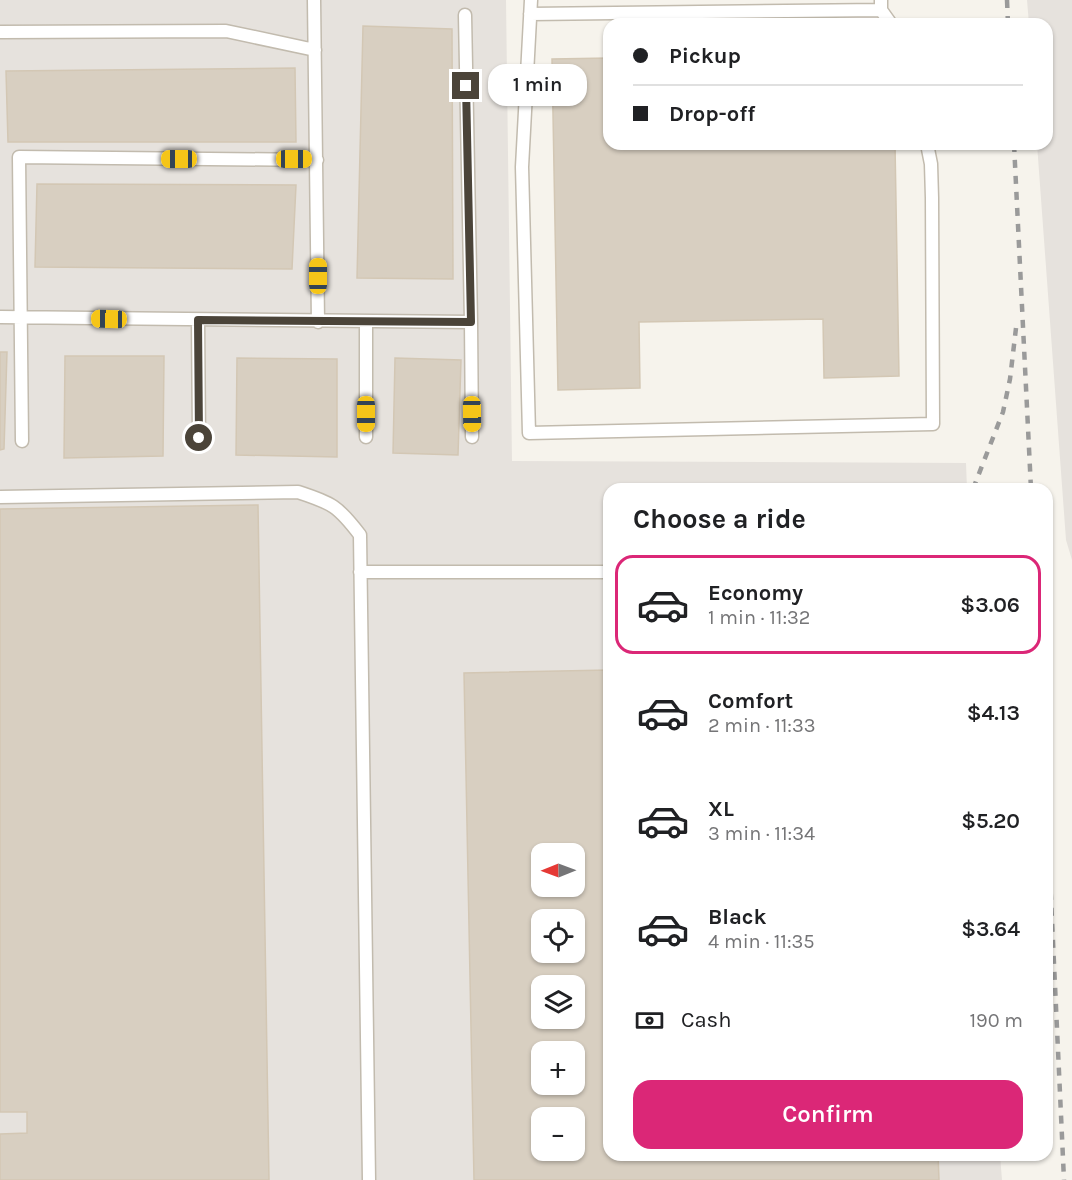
<!DOCTYPE html>
<html lang="en">
<head>
<meta charset="utf-8">
<style>
  :root { --surface:#fff; --page:#f6f6f6; --text:#202124; --muted:#757577; --line:#e0e0e0; --accent:#db2777 }
  body { margin:0; font-family:Karla,sans-serif; background:var(--page); color:var(--text); height:100vh; display:flex; flex-direction:column; font-size:22px; white-space:nowrap }
  * { box-sizing:border-box; margin:0 }
  p { font-size:20px; color:var(--muted) }
  .icon { flex:none; width:33px; height:33px; fill:none; stroke:currentColor; stroke-width:2; stroke-linecap:round; stroke-linejoin:round }
  .map { position:relative; flex:1; overflow:hidden }
  .side { position:absolute; left:603px; top:483px; width:450px; height:678px; display:flex; flex-direction:column; background:var(--surface); border-radius:18px; box-shadow:0 2px 4px #0004 }
  .side>* { flex:none }
  .guide { position:absolute; left:603px; top:18px; width:450px; height:132px; border-radius:18px; box-shadow:0 2px 4px #0004; display:grid; align-content:center; height:132px; padding:0 30px; background:var(--surface) }
  .needle { width:39px; rotate:269deg }
  .controls { position:absolute; left:531px; top:843px; display:grid; gap:12px }
  .controls a { display:grid; place-items:center; width:54px; height:54px; border-radius:12px; background:var(--surface); box-shadow:0 2px 4px #0004; font-size:30px }
  .end { position:absolute; width:27px; height:27px; margin:-14px; border:8px solid #4b4439; background:#fff; box-shadow:0 0 0 3px #fff }
  .from { border-radius:50% }
  .bubble { position:absolute; height:42px; border-radius:18px; background:var(--surface); box-shadow:0 2px 4px #0004; font-size:20px; font-weight:600; line-height:42px; text-align:center }
  .car { position:absolute; width:18px; height:36px; margin:-18px -9px; border-radius:8px; box-shadow:0 0 4px 2px #0007; background:linear-gradient(#f5c518 24%,#345 0 40%,#f5c518 0 76%,#345 0 86%,#f5c518 0) }
  .guide b { display:flex; align-items:center; gap:21px; height:57px; font-size:22px }
  .guide b+b { border-top:2px solid var(--line) }
  .guide i { width:15px; height:15px; background:var(--text) }
  ul { padding:0; list-style:none }
  li { display:flex; align-items:center; gap:18px; height:99px; margin:0 12px 9px; padding:0 18px; border:3px solid transparent; border-radius:18px }
  li div { flex:1 }
  li b { display:block; font-size:22px }
  li em { font-style:normal; font-weight:600 }
  li.on { border-color:var(--accent) }
  li>.icon { width:54px; height:54px; stroke-width:1.5 }
  h2 { padding:0 30px; font-size:27px; line-height:72px }
  .pay { display:flex; align-items:center; gap:15px; height:66px; padding:0 30px; font-size:22px }
  .pay p { margin-inline-start:auto }
  .primary-button { display:flex; gap:12px; margin-top:auto; padding:12px 30px }
  .primary-button a { flex:1; height:69px; border-radius:18px; background:var(--accent); color:#fff; font-size:24px; font-weight:600; line-height:69px; text-align:center }
  .map>svg:first-child { display:block }
  .industrial { fill:#e6e2dd; fill-rule:evenodd }
  .building { fill:#d8cfc1; stroke:#d3c7b4; stroke-width:1.5; fill-rule:evenodd }
  .lines { fill:none; stroke-linecap:round; stroke-linejoin:round }
  .service-casing { stroke:#c2bbae; stroke-width:15 }
  .service { stroke:#fff; stroke-width:12 }
  .rail { stroke:#9a9a9a; stroke-width:4.5; stroke-dasharray:8 8; stroke-linecap:butt }
  .route { stroke:#4b4439; stroke-width:8 }
</style>
</head>
<body>
<div class="map">
<svg width="1072" height="1180" viewBox="0 0 1072 1180">
  <rect width="100%" height="100%" fill="#f6f3ec"/>
  <path class="industrial" d="M0,0H506L512,461L966,463L967,489H609V1155H1000L1002,1180H0ZM542,854H574V886H542ZM542,920H574V952H542ZM542,986H574V1018H542ZM542,1052H574V1084H542ZM542,1118H574V1150H542Z
    M1027,0H1072V560L1066,540L1037,144H1047V24H1029Z"/>
  <path class="building" d="M363,26L452,29L453,279L357,278Z
    M609,58V144H895L899,376L824,378L823,319L639,322L640,388L558,390L552,59Z
    M295,68L296,142H8L6,71Z
    M37,184L296,185L292,269L35,267Z
    M0,352H7L4,449L0,450Z
    M65,356H164L163,456L64,458Z
    M237,358L337,359V457L236,455Z
    M395,358L461,360L458,455L393,453Z
    M258,505L269,1180H0V1134L27,1133V1112H0V509Z
    M609,670V1155H938L939,1180H474L464,673ZM542,854H574V886H542ZM542,920H574V952H542ZM542,986H574V1018H542ZM542,1052H574V1084H542ZM542,1118H574V1150H542Z"/>
  <g class="lines">
    <defs>
      <path id="service" d="M314,0L318,322
        M531,0L522,167L529,433L933,424L932,198L931,164L927,144
        M881,0V10L891,24
        M530,14L881,10
        M0,32L226,31L315,50
        M0,317L471,322L465,15
        M198,320L199,438
        M366,322V437
        M471,322L472,437
        M22,441L19,157L317,160
        M0,497L298,492C332,503 338,506 360,535L369,1180
        M360,572H609"/>
    </defs>
    <use href="#service" class="service-casing"/>
    <use href="#service" class="service"/>
    <path class="rail" d="M1007,0L1008,24
      M1014,144L1031,489
      M973,489L1003,412L1010,379L1016,328
      M1047,812L1064,1180"/>
  </g>
  <g class="lines">
    <path class="route" d="M199,438L198,320L471,322L466,86"/>
  </g>
</svg>
<div class="controls">
<a><svg class="needle" viewBox="-14 -14 28 28"><path d="M0-13l5 13h-10z" fill="#e53935"/><path d="M0 13l5-13h-10z" fill="#757577"/></svg></a>
<a><svg class="icon" aria-label="locate" viewBox="0 0 24 24"><circle cx="12" cy="12" r="6"/><path d="M12 2v4M12 18v4M2 12h4M18 12h4"/></svg></a>
<a><svg class="icon" aria-label="layers" viewBox="0 0 24 24"><path d="M12 4l9 5-9 5-9-5zM3 14l9 5 9-5"/></svg></a>
<a>+</a>
<a>−</a>
</div>
<i class="end from" style="left:199px;top:438px"></i>
<i class="end" style="left:466px;top:86px"></i>
<div class="bubble" style="left:488px;top:64px;width:99px">1 min</div>
<i class="car" style="left:179px;top:159px;rotate:270deg"></i>
<i class="car" style="left:294px;top:159px;rotate:90deg"></i>
<i class="car" style="left:318px;top:276px;rotate:0deg"></i>
<i class="car" style="left:109px;top:319px;rotate:271deg"></i>
<i class="car" style="left:366px;top:414px;rotate:180deg"></i>
<i class="car" style="left:472px;top:414px;rotate:179deg"></i>
<div class="guide">
<b><i class="from"></i>Pickup</b>
<b><i></i>Drop-off</b>
</div>
<section class="side">
<h2>Choose a ride</h2>
<ul>
<li class="on"><svg class="icon" aria-label="car" viewBox="0 0 24 24"><path d="M5 17H2v-5l4-1 3-4h7l3 4 3 1v5h-3M9 17h6M6 11h13"/><circle cx="7" cy="17" r="2"/><circle cx="17" cy="17" r="2"/></svg><div><b>Economy</b><p>1 min · 11:32</p></div><em>$3.06</em></li>
<li><svg class="icon" aria-label="car" viewBox="0 0 24 24"><path d="M5 17H2v-5l4-1 3-4h7l3 4 3 1v5h-3M9 17h6M6 11h13"/><circle cx="7" cy="17" r="2"/><circle cx="17" cy="17" r="2"/></svg><div><b>Comfort</b><p>2 min · 11:33</p></div><em>$4.13</em></li>
<li><svg class="icon" aria-label="car" viewBox="0 0 24 24"><path d="M5 17H2v-5l4-1 3-4h7l3 4 3 1v5h-3M9 17h6M6 11h13"/><circle cx="7" cy="17" r="2"/><circle cx="17" cy="17" r="2"/></svg><div><b>XL</b><p>3 min · 11:34</p></div><em>$5.20</em></li>
<li><svg class="icon" aria-label="car" viewBox="0 0 24 24"><path d="M5 17H2v-5l4-1 3-4h7l3 4 3 1v5h-3M9 17h6M6 11h13"/><circle cx="7" cy="17" r="2"/><circle cx="17" cy="17" r="2"/></svg><div><b>Black</b><p>4 min · 11:35</p></div><em>$3.64</em></li>
</ul>
<div class="pay"><svg class="icon" aria-label="cash" viewBox="0 0 24 24"><path d="M3 7h18v10H3z"/><circle cx="12" cy="12" r="2"/></svg>Cash<p>190 m</p></div>
<div class="primary-button"><a>Confirm</a></div>
</section>
</div>
</body>
</html>
